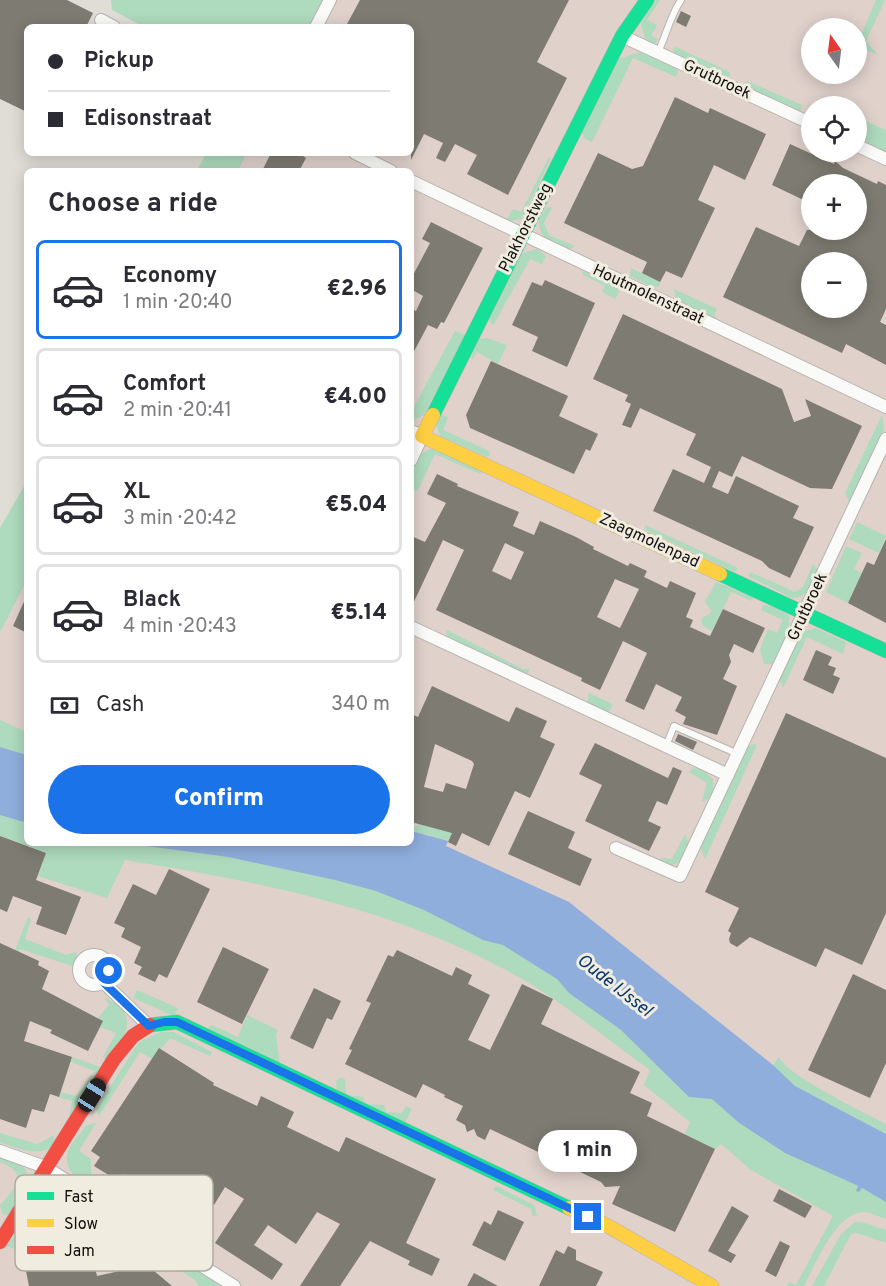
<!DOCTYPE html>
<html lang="en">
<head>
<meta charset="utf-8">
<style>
  :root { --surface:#fff; --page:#f2f2f3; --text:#2b2b33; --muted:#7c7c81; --line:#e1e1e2; --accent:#1a73e8 }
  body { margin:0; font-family:Overpass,sans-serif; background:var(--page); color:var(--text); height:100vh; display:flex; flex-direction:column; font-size:22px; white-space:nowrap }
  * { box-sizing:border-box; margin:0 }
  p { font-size:20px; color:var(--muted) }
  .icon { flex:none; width:33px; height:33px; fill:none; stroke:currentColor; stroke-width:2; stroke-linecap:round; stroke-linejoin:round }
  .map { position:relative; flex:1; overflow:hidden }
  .drawer { position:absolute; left:24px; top:168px; width:390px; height:678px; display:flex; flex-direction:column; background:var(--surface); border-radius:9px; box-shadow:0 3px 15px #0003 }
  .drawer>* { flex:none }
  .banner { position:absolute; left:24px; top:24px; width:390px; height:132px; border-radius:9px; box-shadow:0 3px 15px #0003; display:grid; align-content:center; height:132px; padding:0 24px; background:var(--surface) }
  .needle { width:39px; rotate:346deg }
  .buttons { position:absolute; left:801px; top:18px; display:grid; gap:12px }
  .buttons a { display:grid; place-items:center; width:66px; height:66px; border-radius:50%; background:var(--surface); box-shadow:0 3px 15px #0003; font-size:30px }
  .end { position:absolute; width:27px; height:27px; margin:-14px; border:8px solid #1a73e8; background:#fff; box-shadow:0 0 0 3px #fff }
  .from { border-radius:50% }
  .bubble { position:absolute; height:42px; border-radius:21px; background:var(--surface); box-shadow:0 3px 15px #0003; font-size:20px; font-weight:800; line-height:42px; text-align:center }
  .car { position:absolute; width:18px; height:36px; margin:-18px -9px; border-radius:8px; box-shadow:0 0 4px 2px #0007; background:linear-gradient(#222 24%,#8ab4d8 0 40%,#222 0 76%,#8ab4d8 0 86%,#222 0) }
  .banner b { display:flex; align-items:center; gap:21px; height:57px; font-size:22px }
  .banner b+b { border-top:2px solid var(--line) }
  .banner i { width:15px; height:15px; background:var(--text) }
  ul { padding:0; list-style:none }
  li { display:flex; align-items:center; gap:18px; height:99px; margin:0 12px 9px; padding:0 12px; border:3px solid var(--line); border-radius:9px }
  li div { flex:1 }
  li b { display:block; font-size:22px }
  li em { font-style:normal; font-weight:800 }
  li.on { border-color:var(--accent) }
  li>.icon { width:54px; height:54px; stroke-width:1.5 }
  h2 { padding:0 24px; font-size:27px; line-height:72px }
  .pay { display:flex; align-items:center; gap:15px; height:66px; padding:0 24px; font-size:22px }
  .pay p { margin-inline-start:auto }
  .cta { display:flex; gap:12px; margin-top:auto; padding:12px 24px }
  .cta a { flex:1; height:69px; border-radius:36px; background:var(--accent); color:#fff; font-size:24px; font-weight:800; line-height:69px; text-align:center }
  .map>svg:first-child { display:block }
  .industrial { fill:#e0d1cb; fill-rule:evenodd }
  .green { fill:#aedabd }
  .water { fill:#8faedc }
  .building { fill:#7e7b72; fill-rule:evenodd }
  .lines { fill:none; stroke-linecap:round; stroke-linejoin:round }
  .lane-casing { stroke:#b7b4b0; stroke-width:8 }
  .street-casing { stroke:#b7b4b0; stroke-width:14 }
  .fast-casing { stroke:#b7b4b0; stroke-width:15 }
  .slow-casing { stroke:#b7b4b0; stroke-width:15 }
  .jam-casing { stroke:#b7b4b0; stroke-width:15 }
  .lane { stroke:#fafaf9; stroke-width:6 }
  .street { stroke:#fafaf9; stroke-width:12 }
  .fast { stroke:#16e098; stroke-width:14 }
  .slow { stroke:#ffcf43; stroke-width:14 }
  .jam { stroke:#f24e42; stroke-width:14 }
  .route { stroke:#1a73e8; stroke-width:8 }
  .labels { text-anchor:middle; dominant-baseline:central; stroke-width:6; stroke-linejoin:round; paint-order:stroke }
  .street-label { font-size:16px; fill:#12100c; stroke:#f0ece0 }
  .water-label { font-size:18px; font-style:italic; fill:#073571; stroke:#f0ece0 }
  .key { fill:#f0ece0; stroke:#adaaa0; stroke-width:1.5 }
  .key-label { font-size:16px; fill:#12100c }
</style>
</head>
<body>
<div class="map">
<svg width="886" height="1286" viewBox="0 0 886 1286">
  <rect width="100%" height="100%" fill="#e0ddd6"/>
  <path class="industrial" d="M293,0H886V1286H0V557L27,505V843H411V171H203L212,153H411V27H278ZM812,28H856V74H812ZM812,106H856V152H812ZM812,184H856V230H812ZM812,262H856V308H812Z"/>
  <path class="green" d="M111,0H325L312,27H144L112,10Z
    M655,0H660L647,20L657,25L651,36L658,39L654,45L645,39L641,23Z
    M876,0H885L866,41L878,55L859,47L858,42Z
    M676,47L730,72V76L724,78L675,55L673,49Z
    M640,52L676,68L678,72L676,77L633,58L592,142L585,139L582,132L619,59Z
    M747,81L802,105L801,110L796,111L746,88L744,83Z
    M856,117L886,130V152L857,138Z
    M206,153H247L238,171H197Z
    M549,157L551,159L521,219L510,221L507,219L513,209L521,212Z
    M547,207H552L544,223L549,235L575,246L568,251C552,244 538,239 539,219Z
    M537,249L546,256L542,264L530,259L494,324L491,323L489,319L520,254Z
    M631,268L660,282L659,286L652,287L630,276Z
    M582,271L617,286L619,292L615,299L602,292L605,286L583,275Z
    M674,289L717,309L714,316L720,322L676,300Z
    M455,331L465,335L424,415L411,421V412Z
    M487,338L507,345L498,364L477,352L473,359L471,358L478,339Z
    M439,414L448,417L443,430L489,451L490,455L487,457L440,436L436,424Z
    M882,415L884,430L850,504L845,493Z
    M432,449L482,470L480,474L435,454L418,490L411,491C411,473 412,454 432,449Z
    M27,481V580L0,632V528Z
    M857,522L886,536L879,553L849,539Z
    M645,525L738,568L735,572L645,530Z
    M846,546L862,553L854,569L862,573L848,603L826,592Z
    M813,564L818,570C815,583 808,598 792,598L748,576L750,572L795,592L803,587Z
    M716,582L753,597L752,601L731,592L712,631L703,626L701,619L712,612L705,602Z
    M763,605L775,606L789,616V633L776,664H764L760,649L768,629L777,633L783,620L761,610Z
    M816,628L846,642L843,654L807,637L783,688L779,678L800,636L805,631Z
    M447,630L523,669H530L527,674L446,637Z
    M589,693L613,704L610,711L604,712L587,704Z
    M0,720L27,732V755L0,747Z
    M753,744L757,745L705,859L700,847L747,748Z
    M693,768L704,770L713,780V793L705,801H702L707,783L689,772Z
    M0,815L27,823V843H124L228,857L291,869L391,894L503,944L590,996L664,1070L852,1183L858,1186L857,1190L862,1188L886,1199V1219C879,1217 871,1212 864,1212C836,1212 815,1265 804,1286H787L789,1282L796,1285L833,1216L751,1170L721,1144L715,1149L685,1134L690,1122L644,1085L650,1070C602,1036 556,996 504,969C386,906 255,881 125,860L107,898L38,876L46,853L0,836Z
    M418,824L454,829L448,841L411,831V826L417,827Z
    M685,834L689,845L682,861L672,865L659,863L661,858L672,859Z
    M28,917L31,920L25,939L66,955L75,952L79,957L75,967L20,949L0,1003V990Z
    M137,990L178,1008L174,1016L133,998Z
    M104,997L122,1007C135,1029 120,1042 107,1061L103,1057L116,1033L100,1027L103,1021L98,1018L109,1005Z
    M247,1015L278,1030L276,1035L280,1066L207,1028L212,1025L238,1037Z
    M161,1032H173L212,1052L210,1056L170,1038L152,1059L140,1052L99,1116L96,1109L139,1042Z
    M72,1057L103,1068L69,1118L72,1101L59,1097L61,1092L76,1096L95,1071L71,1062Z
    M779,1057C786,1075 865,1113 886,1124V1134L795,1086L773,1065Z
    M340,1078L345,1079L346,1095L363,1097L366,1104L384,1105L386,1112L402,1113L406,1106L412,1109L403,1127L337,1093L336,1081Z
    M96,1123L79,1151L91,1159V1175L120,1196L112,1201C96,1191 60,1177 68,1152C71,1143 81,1133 87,1125Z
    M0,1133L37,1144L53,1136L56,1144C39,1158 19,1149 0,1142Z
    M0,1154C44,1171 27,1184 8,1216L2,1213L0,1205C14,1189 31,1173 0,1162Z
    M496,1186L534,1205L537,1216H533L531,1209L493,1190Z
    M67,1187L104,1209L106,1217L102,1221L87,1210L41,1219L22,1248L14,1249L7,1246L44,1192L50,1189Z
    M127,1222L221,1286H199L195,1280L113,1227L115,1224Z
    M855,1222H861L886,1230V1243L857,1233L851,1234L824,1286H812L841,1234Z"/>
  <path class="water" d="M0,747L27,755V823L0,815Z
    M411,831L448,841L446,846L569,902L773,1065L795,1086L886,1134V1202L862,1188L859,1192L856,1191L858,1186L852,1183L785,1153L738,1122L712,1099L689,1097L621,1030L569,993L557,979L503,945L483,940L424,910L376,891L335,880L228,857L124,843H411Z"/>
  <path class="building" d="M0,0H67L93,13L86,27H27V112L0,99Z
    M360,0H569L537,62L567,78L508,195L467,174L477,155L455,144L445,162L436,158L443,143L424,134L411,160V27H352L347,24Z
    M681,11L691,16L686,27L676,22Z
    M675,97L708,113L710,108L766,134L745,180L714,165L698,200L715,208L682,278L666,271L660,282L642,273L647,262L564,223L598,153L632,169L643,166Z
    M790,144L834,164L835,161L843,168L877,184L878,181L886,185V309L880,322L886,325V365L846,344L842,353L723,297L756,227L799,246L807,230H856V184H812V204L772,185ZM812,262H856V308H812Z
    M271,153H298L306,158L299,171H262Z
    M431,222L483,248L444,323L441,322L437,329L428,325L411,357V309L416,311L423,296L411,289V279L430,243L422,239Z
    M545,280L595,303L567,367L532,351L538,337L512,325L532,282L542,286Z
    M623,314L782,389L794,422L811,416L805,399L862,426L832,489L810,488L742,456L732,477L719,471L712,487L728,494L736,476L799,506L793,518L814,527L790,578L769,568L762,561L653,511L673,469L704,483L711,467L686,455L696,434L640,408L631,428L622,425L631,404L625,401L628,395L593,379Z
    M491,361L568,396L559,416L598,434L590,451L586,449L574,474L470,428L466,415Z
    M437,474L458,484L457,486L519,512L513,526L534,535L540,521L576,537L594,547L593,549L628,566L630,563L647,571L644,577L667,588L670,581L696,593L686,617L693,620L690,627L710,636L723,609L765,628L753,653L734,644L729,655L731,662L723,679L737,686L717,735L683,724L686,717L675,711L682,697L656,684L644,710L625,701L647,653L623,641L600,690L581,681L582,678L436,610L464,550L443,540L411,608V536L425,542L446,503L427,494ZM505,543L524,552L511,580L492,571ZM615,579L639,589L620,628L597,617Z
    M886,539V623L848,603L867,562L874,565Z
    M27,595V633L13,626Z
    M816,650L832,657L828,665L836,668L833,675L840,678L833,694L803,680Z
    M432,686L509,722L516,707L547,721L540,737L555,744L530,798L515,791L489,846L462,833L456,846L448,842L452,833L411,822V714L418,717ZM435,744L472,761L474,764L466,789L446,783L443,792L424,787Z
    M786,713L886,758V913L862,965L825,948L816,967L750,937L737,947L730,943L729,939L731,933L728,931L739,908L705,892Z
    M678,734L697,742L693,750L675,741Z
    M595,743L668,778L673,767L682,771L667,805L657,801L648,821L661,827L649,851L585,821L602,785L579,774Z
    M528,811L575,832L568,848L592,859L580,886L508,854Z
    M0,836L46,853L36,880L81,897L66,935L36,924L42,907L13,896L7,912L0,909Z
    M169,869L210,889L167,978L159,974L155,982L138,974L142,967L134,963L141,947L121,937L125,928L114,923L133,884L156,895Z
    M0,943L39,961L38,965L49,971L42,989L103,1021L88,1051L50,1033L52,1030L30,1021L24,1041L72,1057L59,1097L50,1094L44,1112L32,1109L26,1128L0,1119Z
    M223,947L269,969L242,1024L197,1002Z
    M397,950L452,976L456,967L472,975L468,984L490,995L468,1040L490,1050L522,984L553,999L541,1024L640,1072L630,1093L652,1103L647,1116L715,1149L675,1232L612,1204L620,1186L605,1187L601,1182L490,1129L485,1140L477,1136L474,1129L467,1132L465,1125L456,1120L463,1106L444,1097L445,1095L423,1084L416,1098L345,1064L352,1050L349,1049L371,1003L366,1001L388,955L393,957Z
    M853,974L886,990V1063L870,1098L808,1070Z
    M314,988L341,1001L332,1020L327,1018L313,1049L290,1038Z
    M159,1048L214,1083L213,1085L257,1106L261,1096L294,1112L287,1127L339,1152L346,1137L436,1179L406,1243L440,1259L432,1276L408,1265L410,1261L370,1241L340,1286H300L340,1224L317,1212L296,1244L268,1225L254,1245L283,1264L272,1280L215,1243L244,1199L225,1187L214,1205L203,1198L186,1224L150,1201L155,1193L125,1174L120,1182L94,1166L100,1157L91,1151Z
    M779,1189L812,1206L805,1218L773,1201Z
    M732,1206L749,1216L728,1251L736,1255L731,1263L708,1251Z
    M498,1210L524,1222L505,1261L472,1245L484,1221L491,1225Z
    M780,1241L790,1246L776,1277L765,1271Z
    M568,1246L576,1250V1260L603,1272L596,1286H539L556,1250L564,1254Z
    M79,1260L95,1268L97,1276L147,1265L172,1286H29L26,1271Z
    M474,1273L498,1286H467Z"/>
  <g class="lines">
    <defs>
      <path id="lane" d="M658,52C667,34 670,16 681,0
        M666,746L674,726L738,754"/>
      <path id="street" d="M101,20L114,27
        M316,27L330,0
        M622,36L812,124
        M856,145L886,159
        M355,153L391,171
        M411,181L886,407
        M411,431L422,436L411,460
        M411,627L728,775
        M616,848L680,876L886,439
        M79 970a15 15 0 1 1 30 0a15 15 0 1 1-30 0Z
        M103,982L149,1026
        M0,1151L45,1167L234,1286"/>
      <path id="fast" d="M433,415L622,36L647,0
        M720,574L886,651
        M150,1025L177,1022L569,1208"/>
      <path id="slow" d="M433,415L422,436L720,574
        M569,1208L608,1226L712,1286"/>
      <path id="jam" d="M0,1242L114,1059L133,1036L150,1025"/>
    </defs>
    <use href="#lane" class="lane-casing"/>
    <use href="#street" class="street-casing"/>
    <use href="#fast" class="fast-casing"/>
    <use href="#slow" class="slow-casing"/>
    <use href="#jam" class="jam-casing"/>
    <use href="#lane" class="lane"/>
    <use href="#street" class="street"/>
    <use href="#fast" class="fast"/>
    <use href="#slow" class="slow"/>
    <use href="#jam" class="jam"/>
  </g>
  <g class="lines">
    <path class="route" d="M109,971L103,982L149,1026L164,1022H177L588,1217"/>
  </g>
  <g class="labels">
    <g class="street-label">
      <text transform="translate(717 80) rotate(25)">Grutbroek</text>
      <text transform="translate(526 228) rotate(-63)">Plakhorstweg</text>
      <text transform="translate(648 295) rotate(25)">Houtmolenstraat</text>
      <text transform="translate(649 541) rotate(25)">Zaagmolenpad</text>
      <text transform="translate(808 607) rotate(-65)">Grutbroek</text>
    </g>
    <g class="water-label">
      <text transform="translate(614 986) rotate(38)">Oude IJssel</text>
    </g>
  </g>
  <rect x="15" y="1175" width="198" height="96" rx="9" class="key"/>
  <rect x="27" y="1192" width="27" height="8" fill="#16e098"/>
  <rect x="27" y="1219" width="27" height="8" fill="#ffcf43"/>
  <rect x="27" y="1246" width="27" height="8" fill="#f24e42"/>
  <g class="key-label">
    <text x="64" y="1202">Fast</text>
    <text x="64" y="1229">Slow</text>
    <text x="64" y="1256">Jam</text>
  </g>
</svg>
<div class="buttons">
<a><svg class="needle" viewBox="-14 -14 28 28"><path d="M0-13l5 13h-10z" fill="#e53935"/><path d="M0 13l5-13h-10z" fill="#7c7c81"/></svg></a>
<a><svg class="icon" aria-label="locate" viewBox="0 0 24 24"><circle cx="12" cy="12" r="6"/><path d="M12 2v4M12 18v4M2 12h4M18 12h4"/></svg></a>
<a>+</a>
<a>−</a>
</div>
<i class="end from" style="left:109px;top:971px"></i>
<i class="end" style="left:588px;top:1217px"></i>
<div class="bubble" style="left:538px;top:1130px;width:99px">1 min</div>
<i class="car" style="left:92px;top:1095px;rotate:32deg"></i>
<div class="banner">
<b><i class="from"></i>Pickup</b>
<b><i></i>Edisonstraat</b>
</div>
<section class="drawer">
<h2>Choose a ride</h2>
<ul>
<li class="on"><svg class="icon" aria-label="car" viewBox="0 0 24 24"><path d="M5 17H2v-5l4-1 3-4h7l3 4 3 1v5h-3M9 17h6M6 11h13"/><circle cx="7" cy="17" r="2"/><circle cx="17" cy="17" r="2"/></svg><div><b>Economy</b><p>1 min · 20:40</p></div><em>€2.96</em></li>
<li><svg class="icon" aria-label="car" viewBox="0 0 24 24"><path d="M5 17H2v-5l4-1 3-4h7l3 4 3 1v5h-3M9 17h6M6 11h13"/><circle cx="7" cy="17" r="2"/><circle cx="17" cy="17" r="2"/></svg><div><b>Comfort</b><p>2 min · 20:41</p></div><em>€4.00</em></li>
<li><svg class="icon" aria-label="car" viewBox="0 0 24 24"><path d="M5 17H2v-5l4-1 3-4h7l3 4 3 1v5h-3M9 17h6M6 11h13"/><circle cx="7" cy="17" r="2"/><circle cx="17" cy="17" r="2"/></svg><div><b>XL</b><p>3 min · 20:42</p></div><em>€5.04</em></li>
<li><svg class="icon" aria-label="car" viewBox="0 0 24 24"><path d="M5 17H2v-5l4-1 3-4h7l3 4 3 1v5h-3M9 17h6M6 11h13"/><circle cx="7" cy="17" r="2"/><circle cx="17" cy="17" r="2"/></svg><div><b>Black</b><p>4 min · 20:43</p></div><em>€5.14</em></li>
</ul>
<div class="pay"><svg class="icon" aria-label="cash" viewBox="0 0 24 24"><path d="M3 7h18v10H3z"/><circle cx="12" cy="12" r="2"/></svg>Cash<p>340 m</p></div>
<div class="cta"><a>Confirm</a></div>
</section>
</div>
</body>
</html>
